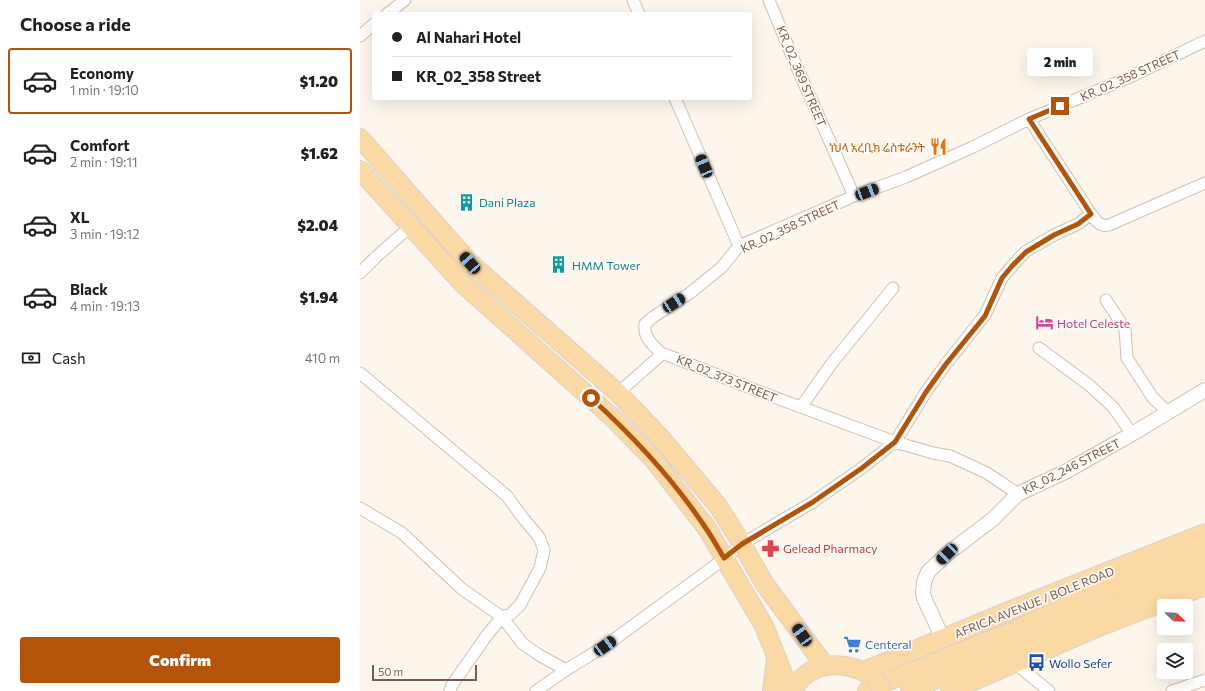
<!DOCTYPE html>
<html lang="en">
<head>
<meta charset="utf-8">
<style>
  :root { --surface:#fff; --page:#f6f6f6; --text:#202124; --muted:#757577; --line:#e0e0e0; --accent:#b45309 }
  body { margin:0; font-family:Commissioner,"Noto Sans Ethiopic",sans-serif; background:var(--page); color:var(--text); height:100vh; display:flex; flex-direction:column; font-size:15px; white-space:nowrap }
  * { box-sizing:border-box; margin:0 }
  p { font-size:13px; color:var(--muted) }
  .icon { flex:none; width:22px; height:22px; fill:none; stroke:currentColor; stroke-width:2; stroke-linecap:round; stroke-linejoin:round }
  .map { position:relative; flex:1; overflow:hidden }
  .details { display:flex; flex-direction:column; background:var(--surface); width:360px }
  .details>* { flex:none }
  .top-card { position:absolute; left:12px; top:12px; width:380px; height:88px; border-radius:4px; box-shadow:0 4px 16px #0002; display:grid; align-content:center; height:88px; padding:0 20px; background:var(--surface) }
  .needle { width:26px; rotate:113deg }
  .tools { position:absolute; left:797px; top:599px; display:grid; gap:8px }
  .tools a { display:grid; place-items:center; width:36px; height:36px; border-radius:4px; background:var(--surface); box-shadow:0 4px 16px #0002; font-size:20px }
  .scale { position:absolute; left:12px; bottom:10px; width:105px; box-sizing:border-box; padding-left:4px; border:2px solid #7a5c4d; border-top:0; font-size:11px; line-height:14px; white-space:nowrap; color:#7a5c4d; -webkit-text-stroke:3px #fffaf3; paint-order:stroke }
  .end { position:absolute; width:18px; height:18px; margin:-9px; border:5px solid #b45309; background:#fff; box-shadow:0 0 0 2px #fff }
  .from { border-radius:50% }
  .bubble { position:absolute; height:28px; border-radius:4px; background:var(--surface); box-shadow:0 4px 16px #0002; font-size:13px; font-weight:800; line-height:28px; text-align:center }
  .car { position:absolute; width:12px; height:24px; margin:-12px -6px; border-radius:5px; box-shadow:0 0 3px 1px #0007; background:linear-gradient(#222 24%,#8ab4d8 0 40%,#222 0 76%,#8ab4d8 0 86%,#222 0) }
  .top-card b { display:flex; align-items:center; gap:14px; height:38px; font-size:15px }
  .top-card b+b { border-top:1px solid var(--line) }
  .top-card i { width:10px; height:10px; background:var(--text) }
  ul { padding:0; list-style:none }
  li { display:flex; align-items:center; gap:12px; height:66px; margin:0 8px 6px; padding:0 12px; border:2px solid transparent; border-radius:4px }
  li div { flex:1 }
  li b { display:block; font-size:15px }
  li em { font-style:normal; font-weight:800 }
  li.active { border-color:var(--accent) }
  li>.icon { width:36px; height:36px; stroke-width:1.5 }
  h2 { padding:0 20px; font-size:18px; line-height:48px }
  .pay { display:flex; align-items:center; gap:10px; height:44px; padding:0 20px; font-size:15px }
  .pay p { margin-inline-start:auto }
  .primary-button { display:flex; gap:8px; margin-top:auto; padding:8px 20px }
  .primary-button a { flex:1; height:46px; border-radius:4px; background:var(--accent); color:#fff; font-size:16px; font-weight:800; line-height:46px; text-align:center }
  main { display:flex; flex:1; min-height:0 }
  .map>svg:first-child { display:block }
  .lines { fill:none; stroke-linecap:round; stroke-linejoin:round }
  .minor-casing { stroke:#d1beb0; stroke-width:13 }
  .tertiary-casing { stroke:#d1beb0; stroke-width:16 }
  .primary-casing { stroke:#dad1cd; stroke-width:20 }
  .minor { stroke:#fff; stroke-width:11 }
  .tertiary { stroke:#fff; stroke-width:14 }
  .primary { stroke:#fbd9a5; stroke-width:18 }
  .primary-bridge-casing { stroke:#dad1cd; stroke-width:20; stroke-linecap:butt }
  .primary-bridge { stroke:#fbd9a5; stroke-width:18 }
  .route { stroke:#b45309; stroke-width:5 }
  .labels { text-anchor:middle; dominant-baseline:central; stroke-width:3.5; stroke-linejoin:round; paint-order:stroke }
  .street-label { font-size:12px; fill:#7a5c4d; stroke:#fffaf3 }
  .food-label { font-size:12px; fill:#c56008; stroke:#fffaf3; text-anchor:end }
  .culture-label { font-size:12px; fill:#0d838f; stroke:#fffaf3; text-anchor:start }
  .hotel-label { font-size:12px; fill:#b23c85; stroke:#fffaf3; text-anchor:start }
  .health-label { font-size:12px; fill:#be3a42; stroke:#fffaf3; text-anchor:start }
  .shop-label { font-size:12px; fill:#366cbe; stroke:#fffaf3; text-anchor:start }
  .transit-label { font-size:12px; fill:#164399; stroke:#fffaf3; text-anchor:start }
</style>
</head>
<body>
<main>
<section class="details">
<h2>Choose a ride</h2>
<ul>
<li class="active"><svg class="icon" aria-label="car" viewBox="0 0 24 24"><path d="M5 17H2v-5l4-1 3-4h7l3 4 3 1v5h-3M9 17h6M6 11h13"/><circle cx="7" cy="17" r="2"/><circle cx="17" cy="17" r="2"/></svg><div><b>Economy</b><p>1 min · 19:10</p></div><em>$1.20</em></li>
<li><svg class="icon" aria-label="car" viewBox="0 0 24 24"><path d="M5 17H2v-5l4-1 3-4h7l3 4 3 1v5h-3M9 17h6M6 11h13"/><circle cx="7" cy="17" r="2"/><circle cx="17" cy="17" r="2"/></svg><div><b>Comfort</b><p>2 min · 19:11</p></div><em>$1.62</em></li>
<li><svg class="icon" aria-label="car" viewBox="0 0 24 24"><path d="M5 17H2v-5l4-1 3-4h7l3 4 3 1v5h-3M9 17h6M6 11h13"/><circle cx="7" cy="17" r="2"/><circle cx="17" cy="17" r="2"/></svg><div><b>XL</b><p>3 min · 19:12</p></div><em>$2.04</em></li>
<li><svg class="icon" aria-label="car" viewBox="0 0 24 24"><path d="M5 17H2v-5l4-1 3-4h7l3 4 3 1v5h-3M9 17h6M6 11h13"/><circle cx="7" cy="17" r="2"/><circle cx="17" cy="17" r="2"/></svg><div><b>Black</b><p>4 min · 19:13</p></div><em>$1.94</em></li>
</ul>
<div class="pay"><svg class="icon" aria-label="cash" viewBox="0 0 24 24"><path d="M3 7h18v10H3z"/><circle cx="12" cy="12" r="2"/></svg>Cash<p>410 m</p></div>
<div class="primary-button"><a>Confirm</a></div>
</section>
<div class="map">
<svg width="845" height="691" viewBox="0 0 845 691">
  <rect width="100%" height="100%" fill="#fdf6ec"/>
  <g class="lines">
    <defs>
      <path id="minor" d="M273,0L279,14
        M409,0L432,56L494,196
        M27,14L45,0
        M0,36L14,24
        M315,98L379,246
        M669,119L731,214C736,221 740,227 749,225L845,183
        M0,273L17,256L51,226
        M746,300L765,329L767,358L793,398L808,412
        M679,348L729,385L753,407L772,434
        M302,354C293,345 283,338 285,324L293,317L330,293L362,267L379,246L494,196L546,177L613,147L669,119L770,77L845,41
        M0,373L147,496L163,518L179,537L184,550L180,568L160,605L151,614L142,617L127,635L92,685L90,691
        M258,393L302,354L307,355L403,393L535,442L573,453L590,456L627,473L658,494
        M441,407L472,363L533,288
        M0,508L42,533L102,589L142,617L163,644L179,655L206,670
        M652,664L657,665L689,691
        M176,691L206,670L245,646L364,559L382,544L453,502L502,468L535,442L566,392L586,364L625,315L642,278L653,265L665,252L694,235L718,224L731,214
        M812,691L845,680"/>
      <path id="tertiary" d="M583,639L564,598L563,593L564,582L568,572L587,554L633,519L658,494L705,472L772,434L845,390"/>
      <path id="primary" d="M0,138L110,263L258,393L300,437L358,506L382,544L404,583L465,666
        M0,170L102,283L254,419L293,459L346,527L404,626L430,691
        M504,671L656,608L845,533
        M412,691L416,659
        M432,691C449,660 485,659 513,677
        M507,691L521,684L650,632L758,585L845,552
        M550,691C586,673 625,661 662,645C723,621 783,593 845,571
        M590,691L741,626L845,586"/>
    </defs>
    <use href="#minor" class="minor-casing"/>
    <use href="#tertiary" class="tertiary-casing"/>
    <use href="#primary" class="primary-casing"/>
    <use href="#minor" class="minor"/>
    <use href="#tertiary" class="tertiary"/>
    <use href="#primary" class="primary"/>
    <defs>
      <path id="primary-bridge" d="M514,678L523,691"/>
    </defs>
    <use href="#primary-bridge" class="primary-bridge-casing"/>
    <use href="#primary-bridge" class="primary-bridge"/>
  </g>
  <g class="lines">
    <path class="route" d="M231,398C274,437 313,479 345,527C352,537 358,548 364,558L382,544L453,502L502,468L535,442L566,392L586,364L625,316L642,278L653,265L666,252L694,235L718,224L731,214L669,119L700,106"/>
  </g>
  <defs>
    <symbol id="restaurant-bare" viewBox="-9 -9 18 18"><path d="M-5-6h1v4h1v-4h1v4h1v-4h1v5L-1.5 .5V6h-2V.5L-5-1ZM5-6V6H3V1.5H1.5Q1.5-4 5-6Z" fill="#e8710a" stroke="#fffaf3" stroke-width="2.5" paint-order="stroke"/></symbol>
    <symbol id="building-bare" viewBox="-9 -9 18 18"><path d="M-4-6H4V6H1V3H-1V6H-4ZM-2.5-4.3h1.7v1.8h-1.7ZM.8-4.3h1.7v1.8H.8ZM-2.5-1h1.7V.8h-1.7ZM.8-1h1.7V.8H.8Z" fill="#0f9aa8" stroke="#fffaf3" stroke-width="2.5" paint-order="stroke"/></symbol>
    <symbol id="hotel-bare" viewBox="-9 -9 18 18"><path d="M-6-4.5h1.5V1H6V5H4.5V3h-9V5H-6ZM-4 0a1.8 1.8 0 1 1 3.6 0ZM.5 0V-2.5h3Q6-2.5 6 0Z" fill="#d1479c" stroke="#fffaf3" stroke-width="2.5" paint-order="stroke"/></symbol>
    <symbol id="pharmacy-bare" viewBox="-9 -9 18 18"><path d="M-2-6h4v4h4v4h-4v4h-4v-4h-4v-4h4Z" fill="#e0444e" stroke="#fffaf3" stroke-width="2.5" paint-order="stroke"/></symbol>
    <symbol id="supermarket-bare" viewBox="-9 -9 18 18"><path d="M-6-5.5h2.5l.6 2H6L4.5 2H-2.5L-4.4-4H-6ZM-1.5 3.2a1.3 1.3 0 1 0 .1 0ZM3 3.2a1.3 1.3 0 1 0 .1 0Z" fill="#3f7fe0" stroke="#fffaf3" stroke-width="2.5" paint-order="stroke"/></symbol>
    <symbol id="bus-bare" viewBox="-9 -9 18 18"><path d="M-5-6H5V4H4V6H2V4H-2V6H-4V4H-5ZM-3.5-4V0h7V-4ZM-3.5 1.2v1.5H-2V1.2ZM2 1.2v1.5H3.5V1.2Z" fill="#1a4fb4" stroke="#fffaf3" stroke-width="2.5" paint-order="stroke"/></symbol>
  </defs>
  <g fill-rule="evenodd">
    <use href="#restaurant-bare" x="566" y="134" width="25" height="25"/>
    <use href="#building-bare" x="94" y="190" width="25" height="25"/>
    <use href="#building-bare" x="186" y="252" width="25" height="25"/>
    <use href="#hotel-bare" x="672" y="310" width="25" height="25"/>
    <use href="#pharmacy-bare" x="398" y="536" width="25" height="25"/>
    <use href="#supermarket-bare" x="480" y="632" width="25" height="25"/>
    <use href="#bus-bare" x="664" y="650" width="25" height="25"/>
  </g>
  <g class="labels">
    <g class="street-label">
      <text transform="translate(770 75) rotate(-24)">KR_02_358 STREET</text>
      <text transform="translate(442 76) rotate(67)">KR_02_369 STREET</text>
      <text transform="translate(430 226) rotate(-25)">KR_02_358 STREET</text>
      <text transform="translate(367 378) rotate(22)">KR_02_373 STREET</text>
      <text transform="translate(711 466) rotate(-27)">KR_02_246 STREET</text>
      <text transform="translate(674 602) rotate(-22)">AFRICA AVENUE / BOLE ROAD</text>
    </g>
    <g class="food-label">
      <text x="565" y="147">ነህላ አረቢክ ሬስቱራንት</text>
    </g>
    <g class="culture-label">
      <text x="119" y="202">Dani Plaza</text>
      <text x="212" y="265">HMM Tower</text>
    </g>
    <g class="hotel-label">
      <text x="697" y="323">Hotel Celeste</text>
    </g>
    <g class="health-label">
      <text x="423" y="548">Gelead Pharmacy</text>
    </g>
    <g class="shop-label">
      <text x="505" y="644">Centeral</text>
    </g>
    <g class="transit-label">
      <text x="689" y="663">Wollo Sefer</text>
    </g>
  </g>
</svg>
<div class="tools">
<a><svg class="needle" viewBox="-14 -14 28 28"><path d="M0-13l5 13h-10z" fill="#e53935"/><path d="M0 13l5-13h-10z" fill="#757577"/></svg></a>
<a><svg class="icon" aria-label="layers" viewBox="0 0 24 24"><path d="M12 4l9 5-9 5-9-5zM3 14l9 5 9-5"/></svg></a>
</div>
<div class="scale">50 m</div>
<i class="end from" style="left:231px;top:398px"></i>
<i class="end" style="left:700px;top:106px"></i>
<div class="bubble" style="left:667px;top:48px;width:66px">2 min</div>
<i class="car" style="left:344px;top:166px;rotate:337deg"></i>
<i class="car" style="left:507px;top:192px;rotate:69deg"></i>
<i class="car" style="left:110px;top:263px;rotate:319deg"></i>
<i class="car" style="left:314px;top:303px;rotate:57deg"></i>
<i class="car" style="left:587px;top:554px;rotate:226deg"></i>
<i class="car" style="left:442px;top:635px;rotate:325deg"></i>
<i class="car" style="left:245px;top:646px;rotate:54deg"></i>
<div class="top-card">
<b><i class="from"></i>Al Nahari Hotel</b>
<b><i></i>KR_02_358 Street</b>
</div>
</div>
</main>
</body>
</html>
